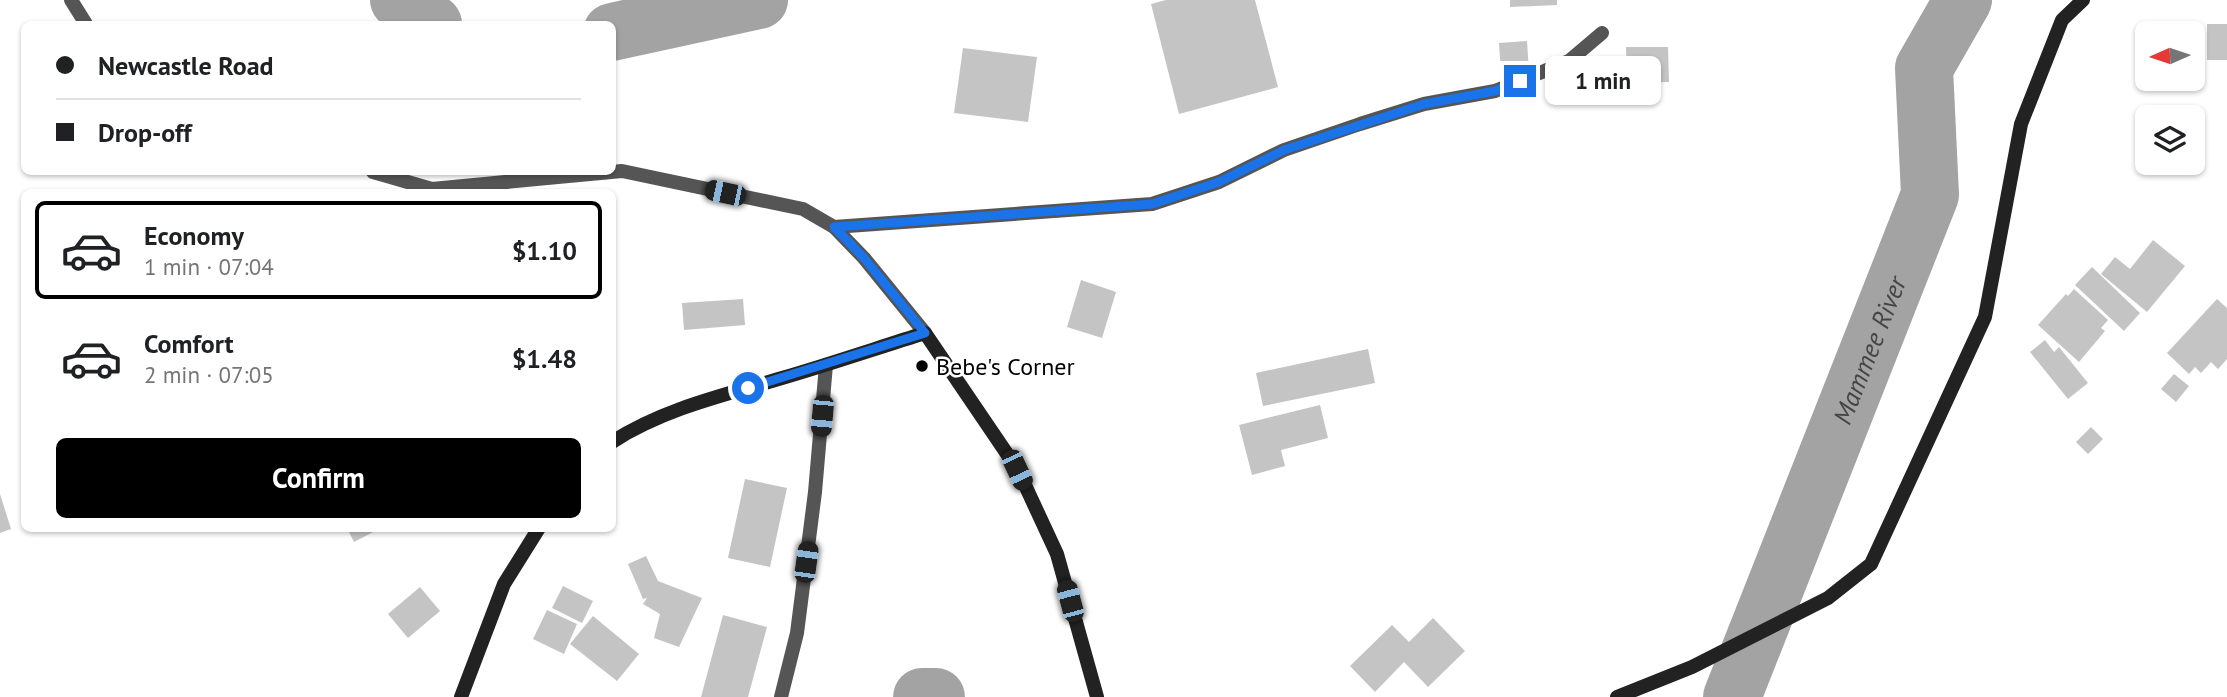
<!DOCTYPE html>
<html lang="en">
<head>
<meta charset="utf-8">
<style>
  :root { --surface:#fff; --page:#f2f2f2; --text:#202124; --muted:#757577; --line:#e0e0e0; --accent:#000 }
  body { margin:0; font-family:"PT Sans",sans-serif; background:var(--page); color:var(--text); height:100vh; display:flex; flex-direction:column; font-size:26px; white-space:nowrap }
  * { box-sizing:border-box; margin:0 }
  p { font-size:23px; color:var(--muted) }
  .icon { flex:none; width:38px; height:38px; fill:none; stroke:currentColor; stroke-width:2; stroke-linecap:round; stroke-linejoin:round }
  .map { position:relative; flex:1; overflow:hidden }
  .side { position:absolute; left:21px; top:189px; width:595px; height:343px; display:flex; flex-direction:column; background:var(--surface); border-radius:10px; box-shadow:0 2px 5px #0004 }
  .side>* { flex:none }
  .top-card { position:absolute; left:21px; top:21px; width:595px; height:154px; border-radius:10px; box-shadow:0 2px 5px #0004; display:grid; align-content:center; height:154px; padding:0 35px; background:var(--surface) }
  .needle { width:46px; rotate:267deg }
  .buttons { position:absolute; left:2135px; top:21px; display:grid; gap:14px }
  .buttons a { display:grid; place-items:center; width:70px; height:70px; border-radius:10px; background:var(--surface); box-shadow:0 2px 5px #0004; font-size:35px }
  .end { position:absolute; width:32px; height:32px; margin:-16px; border:9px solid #1a73e8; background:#fff; box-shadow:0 0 0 4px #fff }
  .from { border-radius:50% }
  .bubble { position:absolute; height:49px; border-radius:10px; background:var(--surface); box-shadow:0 2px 5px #0004; font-size:23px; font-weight:700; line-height:49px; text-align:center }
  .car { position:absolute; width:21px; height:42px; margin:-21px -10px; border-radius:9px; box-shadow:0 0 5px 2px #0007; background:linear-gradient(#222 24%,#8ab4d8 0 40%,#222 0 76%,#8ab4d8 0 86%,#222 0) }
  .top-card b { display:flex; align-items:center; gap:24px; height:66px; font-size:26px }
  .top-card b+b { border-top:2px solid var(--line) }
  .top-card i { width:18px; height:18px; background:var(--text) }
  ul { padding:12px 0 0; list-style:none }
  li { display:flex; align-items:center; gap:21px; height:98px; margin:0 14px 10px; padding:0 21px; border:4px solid transparent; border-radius:10px }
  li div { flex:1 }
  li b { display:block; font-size:26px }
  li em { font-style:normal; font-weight:700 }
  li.current { border-color:var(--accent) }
  li>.icon { width:63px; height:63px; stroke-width:1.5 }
  .primary-button { display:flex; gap:14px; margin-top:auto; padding:14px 35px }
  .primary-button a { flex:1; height:80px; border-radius:10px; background:var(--accent); color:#fff; font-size:28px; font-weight:700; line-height:80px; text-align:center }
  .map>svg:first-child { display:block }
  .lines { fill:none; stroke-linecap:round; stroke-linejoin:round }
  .river { stroke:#a3a3a3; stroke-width:58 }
  .building { fill:#c4c4c4 }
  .minor { stroke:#555; stroke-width:14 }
  .tertiary { stroke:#555; stroke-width:14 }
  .secondary { stroke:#222; stroke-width:14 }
  .route { stroke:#1a73e8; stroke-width:9 }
  .poi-dot { fill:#000; stroke:#fff; stroke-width:2.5 }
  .labels { text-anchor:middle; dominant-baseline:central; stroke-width:5; stroke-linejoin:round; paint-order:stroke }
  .poi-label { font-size:24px; fill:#000; stroke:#fff; text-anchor:start }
  .water-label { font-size:26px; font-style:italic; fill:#444; stroke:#fff }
</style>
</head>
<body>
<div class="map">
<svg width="2227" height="697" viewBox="0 0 2227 697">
  <rect width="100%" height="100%" fill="#fff"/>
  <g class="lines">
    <g class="river">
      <path d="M399,0L433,24"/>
      <path d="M612,32L759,0"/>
      <path d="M922,697H936"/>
      <path id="s1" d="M1732,697L1930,195L1924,68L1963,0"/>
    </g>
  </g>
  <path class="building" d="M1166,0H1255L1278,87L1179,114L1151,4Z
    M1510,0H1557V5L1510,7Z
    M2207,24H2227V60H2207Z
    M1527,41L1529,72L1501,75L1499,43Z
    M1626,47H1668L1669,82L1627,83Z
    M963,48L1037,57L1028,122L954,113Z
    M2153,240L2185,266L2147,312L2101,274L2115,257L2130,269Z
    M2092,267L2140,313L2124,331L2075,285Z
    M1081,280L1116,292L1102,338L1067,327Z
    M2074,289L2108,320L2101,328L2105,331L2079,362L2038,325L2066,294L2068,296Z
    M743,299L745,325L684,330L682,303Z
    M2217,299L2227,308V359L2218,369L2211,362L2201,373L2195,367L2189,374L2167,353Z
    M2045,340L2054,352L2059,347L2088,383L2068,399L2030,352Z
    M1368,349L1375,383L1263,406L1256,373Z
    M2174,374L2189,386L2176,402L2161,389Z
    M1320,405L1328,438L1281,450L1285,466L1252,475L1239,425Z
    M2091,427L2103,439L2088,454L2076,442Z
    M745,479L787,488L770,567L728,558Z
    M0,494L11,529L0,533Z
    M347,528H381L354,542Z
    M646,556L658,581L702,598L679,647L654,638L660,614L643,604L647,598L643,599L628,564Z
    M563,586L593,601L582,623L552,608Z
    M420,587L440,611L408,638L388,614Z
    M547,610L577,624L564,654L533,639Z
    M723,615L767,627L748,697H701Z
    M593,616L639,654L617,681L570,644Z
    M1433,618L1465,651L1428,687L1404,662L1375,692L1350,666L1392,625L1409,642Z"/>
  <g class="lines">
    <path class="minor" d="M834,227L1152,204L1219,182L1284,150L1360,124L1424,104L1495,91L1569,61L1602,33
      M781,697L797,633L815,492L826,365"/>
    <path class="tertiary" d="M71,0L86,24
      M373,172L432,189L622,171L803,209L834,227L864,258L925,333"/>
    <path class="secondary" d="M612,442C663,409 724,395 782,378C830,364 877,348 925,333L1018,470L1057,554L1097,697
      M461,697L504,584L539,528
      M1617,697L1692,667L1828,598L1871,564L1985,317L2021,124L2062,20L2083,0"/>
  </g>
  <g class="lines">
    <path class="route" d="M748,388L925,333L864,258L834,227L1152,204L1219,182L1284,150L1424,104L1495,91L1520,81"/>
  </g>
  <circle class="poi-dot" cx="922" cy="366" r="7"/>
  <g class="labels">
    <g class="poi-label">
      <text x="936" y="366">Bebe's Corner</text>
    </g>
    <g class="water-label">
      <text stroke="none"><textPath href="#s1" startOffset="373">Mammee River</textPath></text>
    </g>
  </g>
</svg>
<div class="buttons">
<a><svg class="needle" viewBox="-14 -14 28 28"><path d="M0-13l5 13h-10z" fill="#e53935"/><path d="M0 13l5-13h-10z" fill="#757577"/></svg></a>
<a><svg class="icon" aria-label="layers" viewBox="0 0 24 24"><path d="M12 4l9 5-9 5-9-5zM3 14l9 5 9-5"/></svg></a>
</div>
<i class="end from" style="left:748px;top:388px"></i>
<i class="end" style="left:1520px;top:81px"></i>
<div class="bubble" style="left:1545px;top:56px;width:116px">1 min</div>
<i class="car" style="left:725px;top:193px;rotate:282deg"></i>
<i class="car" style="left:822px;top:416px;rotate:185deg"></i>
<i class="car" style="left:1017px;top:470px;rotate:155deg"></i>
<i class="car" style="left:806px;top:562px;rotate:8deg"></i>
<i class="car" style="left:1070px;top:601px;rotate:345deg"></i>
<div class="top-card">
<b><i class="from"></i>Newcastle Road</b>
<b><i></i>Drop-off</b>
</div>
<section class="side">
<ul>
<li class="current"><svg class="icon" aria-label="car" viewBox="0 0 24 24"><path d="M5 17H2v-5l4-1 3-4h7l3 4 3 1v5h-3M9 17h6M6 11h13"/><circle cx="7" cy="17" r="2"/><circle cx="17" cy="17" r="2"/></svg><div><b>Economy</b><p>1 min · 07:04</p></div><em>$1.10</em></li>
<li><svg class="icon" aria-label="car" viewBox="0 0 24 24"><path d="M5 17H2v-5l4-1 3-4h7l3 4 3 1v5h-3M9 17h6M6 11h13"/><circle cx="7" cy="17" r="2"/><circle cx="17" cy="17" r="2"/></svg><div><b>Comfort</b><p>2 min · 07:05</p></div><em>$1.48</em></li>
</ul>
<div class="primary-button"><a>Confirm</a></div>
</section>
</div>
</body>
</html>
